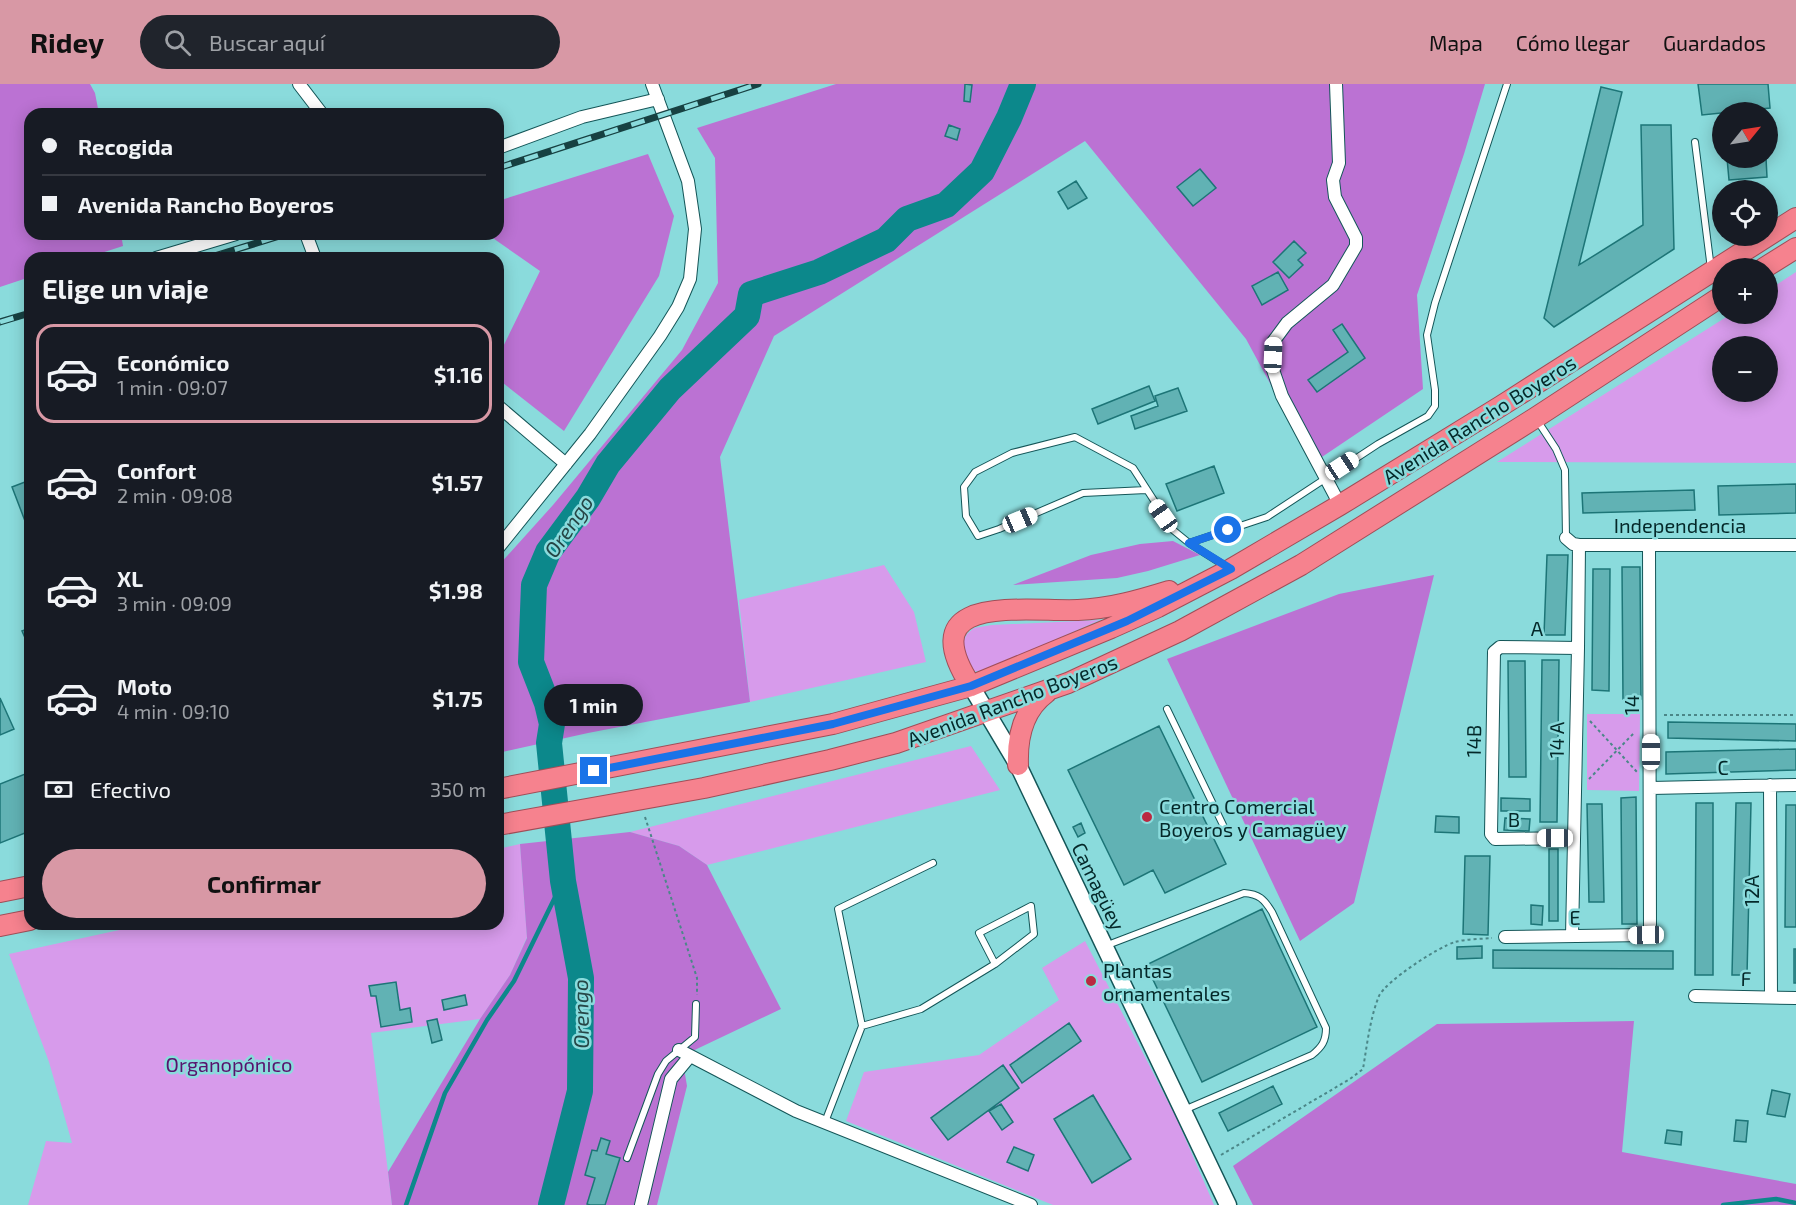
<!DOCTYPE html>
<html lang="es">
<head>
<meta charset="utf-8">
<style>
  :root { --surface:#171b24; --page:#20242c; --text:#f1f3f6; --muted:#9ea1a6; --line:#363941; --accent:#d898a5 }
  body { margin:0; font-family:"Exo 2",sans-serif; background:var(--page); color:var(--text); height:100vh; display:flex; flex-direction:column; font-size:22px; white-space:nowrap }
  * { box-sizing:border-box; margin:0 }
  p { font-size:20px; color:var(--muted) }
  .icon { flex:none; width:33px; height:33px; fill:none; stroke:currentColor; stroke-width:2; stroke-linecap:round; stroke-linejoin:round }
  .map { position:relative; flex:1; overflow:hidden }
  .panel { position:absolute; left:24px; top:168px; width:480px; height:678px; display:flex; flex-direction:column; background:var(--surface); border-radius:18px; box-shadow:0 3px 15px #0003 }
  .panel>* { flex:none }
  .hud { position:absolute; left:24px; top:24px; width:480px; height:132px; border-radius:18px; box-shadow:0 3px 15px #0003; display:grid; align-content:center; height:132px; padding:0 18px; background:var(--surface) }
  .needle { width:39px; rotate:60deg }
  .fabs { position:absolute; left:1712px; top:18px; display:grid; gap:12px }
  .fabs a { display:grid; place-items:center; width:66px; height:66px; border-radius:50%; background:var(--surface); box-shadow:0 3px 15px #0003; font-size:30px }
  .end { position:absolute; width:27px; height:27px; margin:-14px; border:8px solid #1a73e8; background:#fff; box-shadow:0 0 0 3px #fff }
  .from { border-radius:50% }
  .bubble { position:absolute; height:42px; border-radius:21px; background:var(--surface); box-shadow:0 3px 15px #0003; font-size:20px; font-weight:700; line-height:42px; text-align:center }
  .car { position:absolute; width:18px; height:36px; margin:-18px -9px; border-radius:8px; box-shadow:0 0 4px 2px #0007; background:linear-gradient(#fff 24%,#345 0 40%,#fff 0 76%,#345 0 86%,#fff 0) }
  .hud b { display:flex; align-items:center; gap:21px; height:57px; font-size:22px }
  .hud b+b { border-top:2px solid var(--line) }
  .hud i { width:15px; height:15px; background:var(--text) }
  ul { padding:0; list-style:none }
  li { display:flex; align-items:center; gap:18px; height:99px; margin:0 12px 9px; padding:0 6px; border:3px solid transparent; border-radius:18px }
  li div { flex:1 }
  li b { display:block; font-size:22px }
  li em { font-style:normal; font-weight:700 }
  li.on { border-color:var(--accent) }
  li>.icon { width:54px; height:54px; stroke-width:1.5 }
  h2 { padding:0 18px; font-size:27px; line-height:72px }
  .pay { display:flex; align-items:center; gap:15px; height:66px; padding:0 18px; font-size:22px }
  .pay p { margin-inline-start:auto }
  .button { display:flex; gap:12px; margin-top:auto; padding:12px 18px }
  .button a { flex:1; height:69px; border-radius:36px; background:var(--accent); color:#111; font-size:24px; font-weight:700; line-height:69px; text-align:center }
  header { display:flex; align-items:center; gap:36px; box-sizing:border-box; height:84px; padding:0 30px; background:var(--accent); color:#111 }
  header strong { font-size:28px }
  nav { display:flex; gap:33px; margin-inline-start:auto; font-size:21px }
  .search { width:420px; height:54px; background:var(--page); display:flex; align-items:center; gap:15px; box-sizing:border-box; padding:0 21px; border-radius:33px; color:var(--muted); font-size:22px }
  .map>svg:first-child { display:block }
  .green { fill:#d79beb; fill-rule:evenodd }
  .forest { fill:#bb72d3 }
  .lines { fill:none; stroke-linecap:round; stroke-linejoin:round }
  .stream { stroke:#0c888b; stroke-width:4.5 }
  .river { stroke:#0c888b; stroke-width:26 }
  .building { fill:#61b2b4; stroke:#1d7577; stroke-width:1.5 }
  .service-casing { stroke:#145658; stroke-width:8 }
  .minor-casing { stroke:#145658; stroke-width:14 }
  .secondary-casing { stroke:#145658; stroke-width:19 }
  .trunk-casing { stroke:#a04e58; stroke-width:22 }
  .path { stroke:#4b8788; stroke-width:2; stroke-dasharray:3 3; stroke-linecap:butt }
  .service { stroke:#fff; stroke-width:6 }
  .minor { stroke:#fff; stroke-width:12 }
  .secondary { stroke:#fff; stroke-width:16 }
  .trunk { stroke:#f6828e; stroke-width:20 }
  .rail-casing { stroke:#174142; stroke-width:7 }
  .rail { stroke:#8adbdc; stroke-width:4.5; stroke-dasharray:14; stroke-linecap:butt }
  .route { stroke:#1a73e8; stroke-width:8 }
  .poi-dot { fill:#ba2941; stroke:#8adbdc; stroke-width:2 }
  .labels { text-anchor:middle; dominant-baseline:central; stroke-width:5; stroke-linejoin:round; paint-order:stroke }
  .street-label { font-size:20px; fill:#042829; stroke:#8adbdc }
  .poi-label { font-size:20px; fill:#042829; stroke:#8adbdc; text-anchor:start }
  .park-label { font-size:20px; fill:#58126c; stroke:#8adbdc }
  .water-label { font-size:21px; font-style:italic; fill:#264646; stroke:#8adbdc }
</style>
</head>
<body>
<header>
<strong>Ridey</strong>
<div class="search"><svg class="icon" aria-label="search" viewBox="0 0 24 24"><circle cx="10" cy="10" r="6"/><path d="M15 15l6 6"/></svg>Buscar aquí</div>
<nav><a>Mapa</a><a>Cómo llegar</a><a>Guardados</a></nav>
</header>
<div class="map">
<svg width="1796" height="1121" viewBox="0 0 1796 1121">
  <rect width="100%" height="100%" fill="#8adbdc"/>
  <path class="green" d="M1796,188V379L1497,378L1731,230H1767V207ZM1722,262H1767V308H1722Z
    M884,481L914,528L926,578L750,618L739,516Z
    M1100,536L982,588L974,587L967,578L963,558L967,550L974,544L992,541Z
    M1587,630H1640L1639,707L1587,706Z
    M971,662L1000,706L707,781L679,762L630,748Z
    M520,760L527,853L510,891L480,935L371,949L392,1121H28L46,1057L72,1059L49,978L9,870L147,840H498V765Z
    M1085,857L1176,1033L1214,1121H1053L846,1037L864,988L979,971L1059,916L1042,884Z"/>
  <path class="forest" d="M0,0H90L95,9L99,30H30V150H121L123,162L86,174H30V193L0,203Z
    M836,0H1485L1464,70L1417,211L1423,305L1313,379L1246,255L1085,57L774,252L720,373L750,618L588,649L498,669V482L553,421L682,266L718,199L715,74L697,44Z
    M648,70L674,132L659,192L564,347L498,295V273L540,187L487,150H498V117Z
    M1173,457L1200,471L1148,487L1117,494L1013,501L1091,471L1140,460Z
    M1434,491L1354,819L1300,857L1167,575L1339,510Z
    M630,748L679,762L707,781L781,925L682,972L687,1002L657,1121H392L388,1088L480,935L510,891L527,854L520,760Z
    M1634,937L1622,1068L1796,1100V1121H1253L1233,1082L1437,940Z"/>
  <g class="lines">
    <path class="stream" d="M406,1121L445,1009L487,936L514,897L563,797
      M1723,1121L1776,1115L1796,1119"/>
    <path class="river" d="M551,1121L580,1007L581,894L563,797L549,659L552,640L547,619L531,578L534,501L548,468L588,414L608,380L670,305L747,232L751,210L819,188L886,156L907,135L946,121L982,87L1009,34L1023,0"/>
  </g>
  <path class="building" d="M965,0L972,1L970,18L964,17Z
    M1698,0H1768L1770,24L1702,31Z
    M1601,3L1622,8L1579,181L1643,141L1641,41H1671L1674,165L1554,243L1544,234Z
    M949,41L960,45L957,56L945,52Z
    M1727,74H1766L1767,93L1729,96Z
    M1200,85L1216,104L1193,122L1177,103Z
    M1076,97L1087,114L1068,125L1058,108Z
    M1294,157L1306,169L1298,176L1303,181L1289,194L1273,178Z
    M1278,188L1288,206L1262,221L1252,202Z
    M1342,240L1365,274L1317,308L1308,296L1348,268L1333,246Z
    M1149,302L1155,317L1098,340L1092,325Z
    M1178,304L1187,327L1135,345L1131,332L1158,322L1155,312Z
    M1214,382L1224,409L1177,427L1166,400Z
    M30,396V450L12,403Z
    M1796,400V429L1719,431L1718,402Z
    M1694,406L1695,426L1583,429L1582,409Z
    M1547,471H1568L1565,551H1544Z
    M1622,483H1640L1641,615H1623Z
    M1593,485H1610L1609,607L1592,606Z
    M30,544V565L22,547Z
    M1542,576H1559L1557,738H1540Z
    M1508,577H1525L1526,693H1509Z
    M0,614L14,645L0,651Z
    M1668,638L1796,640V657L1668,654Z
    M1159,642L1226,780L1165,809L1153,786L1124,801L1068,686Z
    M1796,665V686L1666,690V668Z
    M30,688V747L0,759V700Z
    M1636,713L1637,840H1622L1621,714Z
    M1501,714L1530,715V727H1501Z
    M1696,719H1713V891H1695Z
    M1736,719H1751L1747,891H1732Z
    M1587,720H1602L1604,818H1589Z
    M1786,721H1796V843H1785Z
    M1436,732L1459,733V749L1435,748Z
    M1505,734L1530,735L1529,747L1504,746Z
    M1081,739L1085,749L1078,753L1073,743Z
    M1549,765H1558V837H1549Z
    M1465,772H1490L1488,851L1463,850Z
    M1531,821L1543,822L1542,841L1531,840Z
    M1262,825L1317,943L1202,998L1146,881Z
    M1482,862V874L1457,875V863Z
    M1794,865H1796V899H1794Z
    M1493,866L1673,867V885L1493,884Z
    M396,898L400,926L410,924L412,938L381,943L376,912H371L369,902Z
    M465,911L467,921L444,926L442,916Z
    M437,935L442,956L432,959L427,937Z
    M1069,939L1081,957L1022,999L1010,981Z
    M1003,981L1019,1004L948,1056L931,1034Z
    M1273,1002L1282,1020L1228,1047L1219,1029Z
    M1772,1006L1790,1010L1785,1033L1767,1030Z
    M1093,1011L1131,1075L1092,1099L1054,1035Z
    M1001,1020L1013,1038L1002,1046L989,1027Z
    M1736,1036L1748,1037L1746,1058L1734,1057Z
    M1667,1046L1682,1048L1681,1061L1665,1059Z
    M601,1054L610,1057L606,1070L620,1074L605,1121H590L587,1120L595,1094L585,1091L592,1066L597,1067Z
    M1014,1063L1034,1071L1028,1087L1007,1078Z"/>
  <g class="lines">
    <defs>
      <path id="service" d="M1695,58L1711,185
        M1537,336L1556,365L1565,386L1566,454
        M1146,406L1083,409L999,445L978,452L966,432L964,403L975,388L1012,369L1075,353L1133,384L1173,446L1189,459L1227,483
        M1189,459L1267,433L1378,360L1428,332L1435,322V306L1427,251L1435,219L1507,0
        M1167,625L1224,743
        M933,779L838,825L862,942L921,925L995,880L1034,850L1031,822L979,849L995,880
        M1105,862L1244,809C1259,810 1264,815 1272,828L1326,944C1326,957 1322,963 1312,971L1184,1026
        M825,1038L862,942
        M627,1074L658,990L666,977L695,953L696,920"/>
      <path id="minor" d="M299,0L322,30
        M1336,0L1339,79L1333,96L1335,113L1356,154V162L1333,201L1287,239L1273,258L1272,283L1282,312L1340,421
        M498,64L582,33L658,15
        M306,150L315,174
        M156,174L236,150
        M498,322L566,380
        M1566,454L1573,460L1579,461H1796
        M498,464L590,350L660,252L678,223L690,195L695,145L688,97L652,0
        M1770,701L1771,913
        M1651,704L1796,701
        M1574,754L1495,755L1491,750L1494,568L1500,563L1578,564
        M1572,852L1578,564L1579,461
        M1505,853L1646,851L1650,847L1649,461
        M1695,912L1796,914
        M679,966L796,1027L1031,1121
        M641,1121L671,995L690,972"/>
      <path id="secondary" d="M971,602L1018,681L1228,1121"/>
      <path id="trunk" d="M1764,184L1796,164
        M971,602C910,508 1023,528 1078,526C1109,525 1140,516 1169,507
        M1018,681C1017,654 1023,626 1046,609
        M498,705L833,640L971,602L1111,544L1158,523L1231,485L1340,421L1501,322L1796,134
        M498,741L704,704L830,676L896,659L1068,599L1180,547L1301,481L1535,334L1722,212
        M0,808L30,802
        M0,842L30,836"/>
    </defs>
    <use href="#service" class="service-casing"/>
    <use href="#minor" class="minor-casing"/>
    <use href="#secondary" class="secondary-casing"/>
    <use href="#trunk" class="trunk-casing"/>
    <path class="path" d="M1664,631H1796
      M1590,637L1637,688
      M1589,695L1635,648
      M645,733L697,894V911
      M1221,1071L1350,995L1363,985C1367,961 1370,934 1379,912C1386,897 1438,863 1455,858C1466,855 1480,855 1492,854"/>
    <use href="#service" class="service"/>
    <use href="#minor" class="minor"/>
    <use href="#secondary" class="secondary"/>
    <use href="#trunk" class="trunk"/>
    <defs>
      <path id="rail" d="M498,84L758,0
        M208,174L286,150
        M0,238L30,229"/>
    </defs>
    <use href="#rail" class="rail-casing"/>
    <use href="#rail" class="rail"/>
  </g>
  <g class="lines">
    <path class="route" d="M594,687L833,640L971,602L1127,537L1231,485L1189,459L1228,446"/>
  </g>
  <g class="poi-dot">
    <circle cx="1147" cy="733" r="6"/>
    <circle cx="1091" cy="897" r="6"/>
  </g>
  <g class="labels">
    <g class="street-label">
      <text transform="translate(1479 335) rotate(-32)">Avenida Rancho Boyeros</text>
      <text x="1680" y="441">Independencia</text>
      <text x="1537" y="544">A</text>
      <text transform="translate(1012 616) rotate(-21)">Avenida Rancho Boyeros</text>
      <text transform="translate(1631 621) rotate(-90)">14</text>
      <text transform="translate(1556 656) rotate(-89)">14 A</text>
      <text transform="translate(1473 657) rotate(-89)">14B</text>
      <text transform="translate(1723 683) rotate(-1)">C</text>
      <text x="1514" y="735">B</text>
      <text transform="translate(1099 802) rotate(64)">Camagüey</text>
      <text transform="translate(1751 807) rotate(-90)">12A</text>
      <text transform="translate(1575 833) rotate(-1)">E</text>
      <text transform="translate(1746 894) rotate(1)">F</text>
    </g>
    <g class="poi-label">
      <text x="1159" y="722">Centro Comercial<tspan x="1159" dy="23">Boyeros y Camagüey</tspan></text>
      <text x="1103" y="886">Plantas<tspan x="1103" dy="23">ornamentales</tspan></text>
    </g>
    <g class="park-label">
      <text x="229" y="980">Organopónico</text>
    </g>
    <g class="water-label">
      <text transform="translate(568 442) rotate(-56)">Orengo</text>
      <text transform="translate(580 930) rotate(-91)">Orengo</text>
    </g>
  </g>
</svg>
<div class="fabs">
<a><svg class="needle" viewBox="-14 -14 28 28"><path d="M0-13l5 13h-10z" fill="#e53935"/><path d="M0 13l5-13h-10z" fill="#9ea1a6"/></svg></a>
<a><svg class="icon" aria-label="locate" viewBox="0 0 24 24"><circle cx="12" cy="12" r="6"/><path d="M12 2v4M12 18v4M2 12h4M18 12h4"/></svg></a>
<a>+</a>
<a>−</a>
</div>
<i class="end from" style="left:1228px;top:446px"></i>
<i class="end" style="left:594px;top:687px"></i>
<div class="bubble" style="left:544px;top:600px;width:99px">1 min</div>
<i class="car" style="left:1273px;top:271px;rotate:2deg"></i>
<i class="car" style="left:1342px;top:382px;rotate:57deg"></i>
<i class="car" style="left:1163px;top:432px;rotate:325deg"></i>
<i class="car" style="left:1020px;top:436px;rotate:67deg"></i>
<i class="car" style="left:1651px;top:668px;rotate:0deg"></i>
<i class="car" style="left:1555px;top:754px;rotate:270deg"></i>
<i class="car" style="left:1646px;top:851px;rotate:269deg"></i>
<div class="hud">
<b><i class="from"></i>Recogida</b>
<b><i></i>Avenida Rancho Boyeros</b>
</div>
<section class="panel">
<h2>Elige un viaje</h2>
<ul>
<li class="on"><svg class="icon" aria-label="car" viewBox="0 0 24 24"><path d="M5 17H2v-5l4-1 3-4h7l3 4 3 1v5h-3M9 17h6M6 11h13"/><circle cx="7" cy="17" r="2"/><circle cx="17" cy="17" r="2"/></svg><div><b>Económico</b><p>1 min · 09:07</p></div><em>$1.16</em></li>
<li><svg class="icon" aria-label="car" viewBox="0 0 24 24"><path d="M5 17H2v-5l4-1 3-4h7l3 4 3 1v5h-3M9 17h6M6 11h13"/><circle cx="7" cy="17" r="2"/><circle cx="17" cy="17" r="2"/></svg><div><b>Confort</b><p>2 min · 09:08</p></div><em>$1.57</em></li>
<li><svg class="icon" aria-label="car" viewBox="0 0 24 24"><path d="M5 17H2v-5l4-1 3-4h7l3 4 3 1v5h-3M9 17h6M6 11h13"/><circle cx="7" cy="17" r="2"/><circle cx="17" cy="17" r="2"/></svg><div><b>XL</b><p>3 min · 09:09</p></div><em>$1.98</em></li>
<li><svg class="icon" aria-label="car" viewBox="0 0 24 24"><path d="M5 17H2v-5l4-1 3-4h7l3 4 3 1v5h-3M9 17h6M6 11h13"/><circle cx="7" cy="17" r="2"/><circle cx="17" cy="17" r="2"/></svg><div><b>Moto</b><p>4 min · 09:10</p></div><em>$1.75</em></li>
</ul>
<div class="pay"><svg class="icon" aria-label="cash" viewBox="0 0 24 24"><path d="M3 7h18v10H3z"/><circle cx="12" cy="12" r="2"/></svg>Efectivo<p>350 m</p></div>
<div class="button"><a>Confirmar</a></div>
</section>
</div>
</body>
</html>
